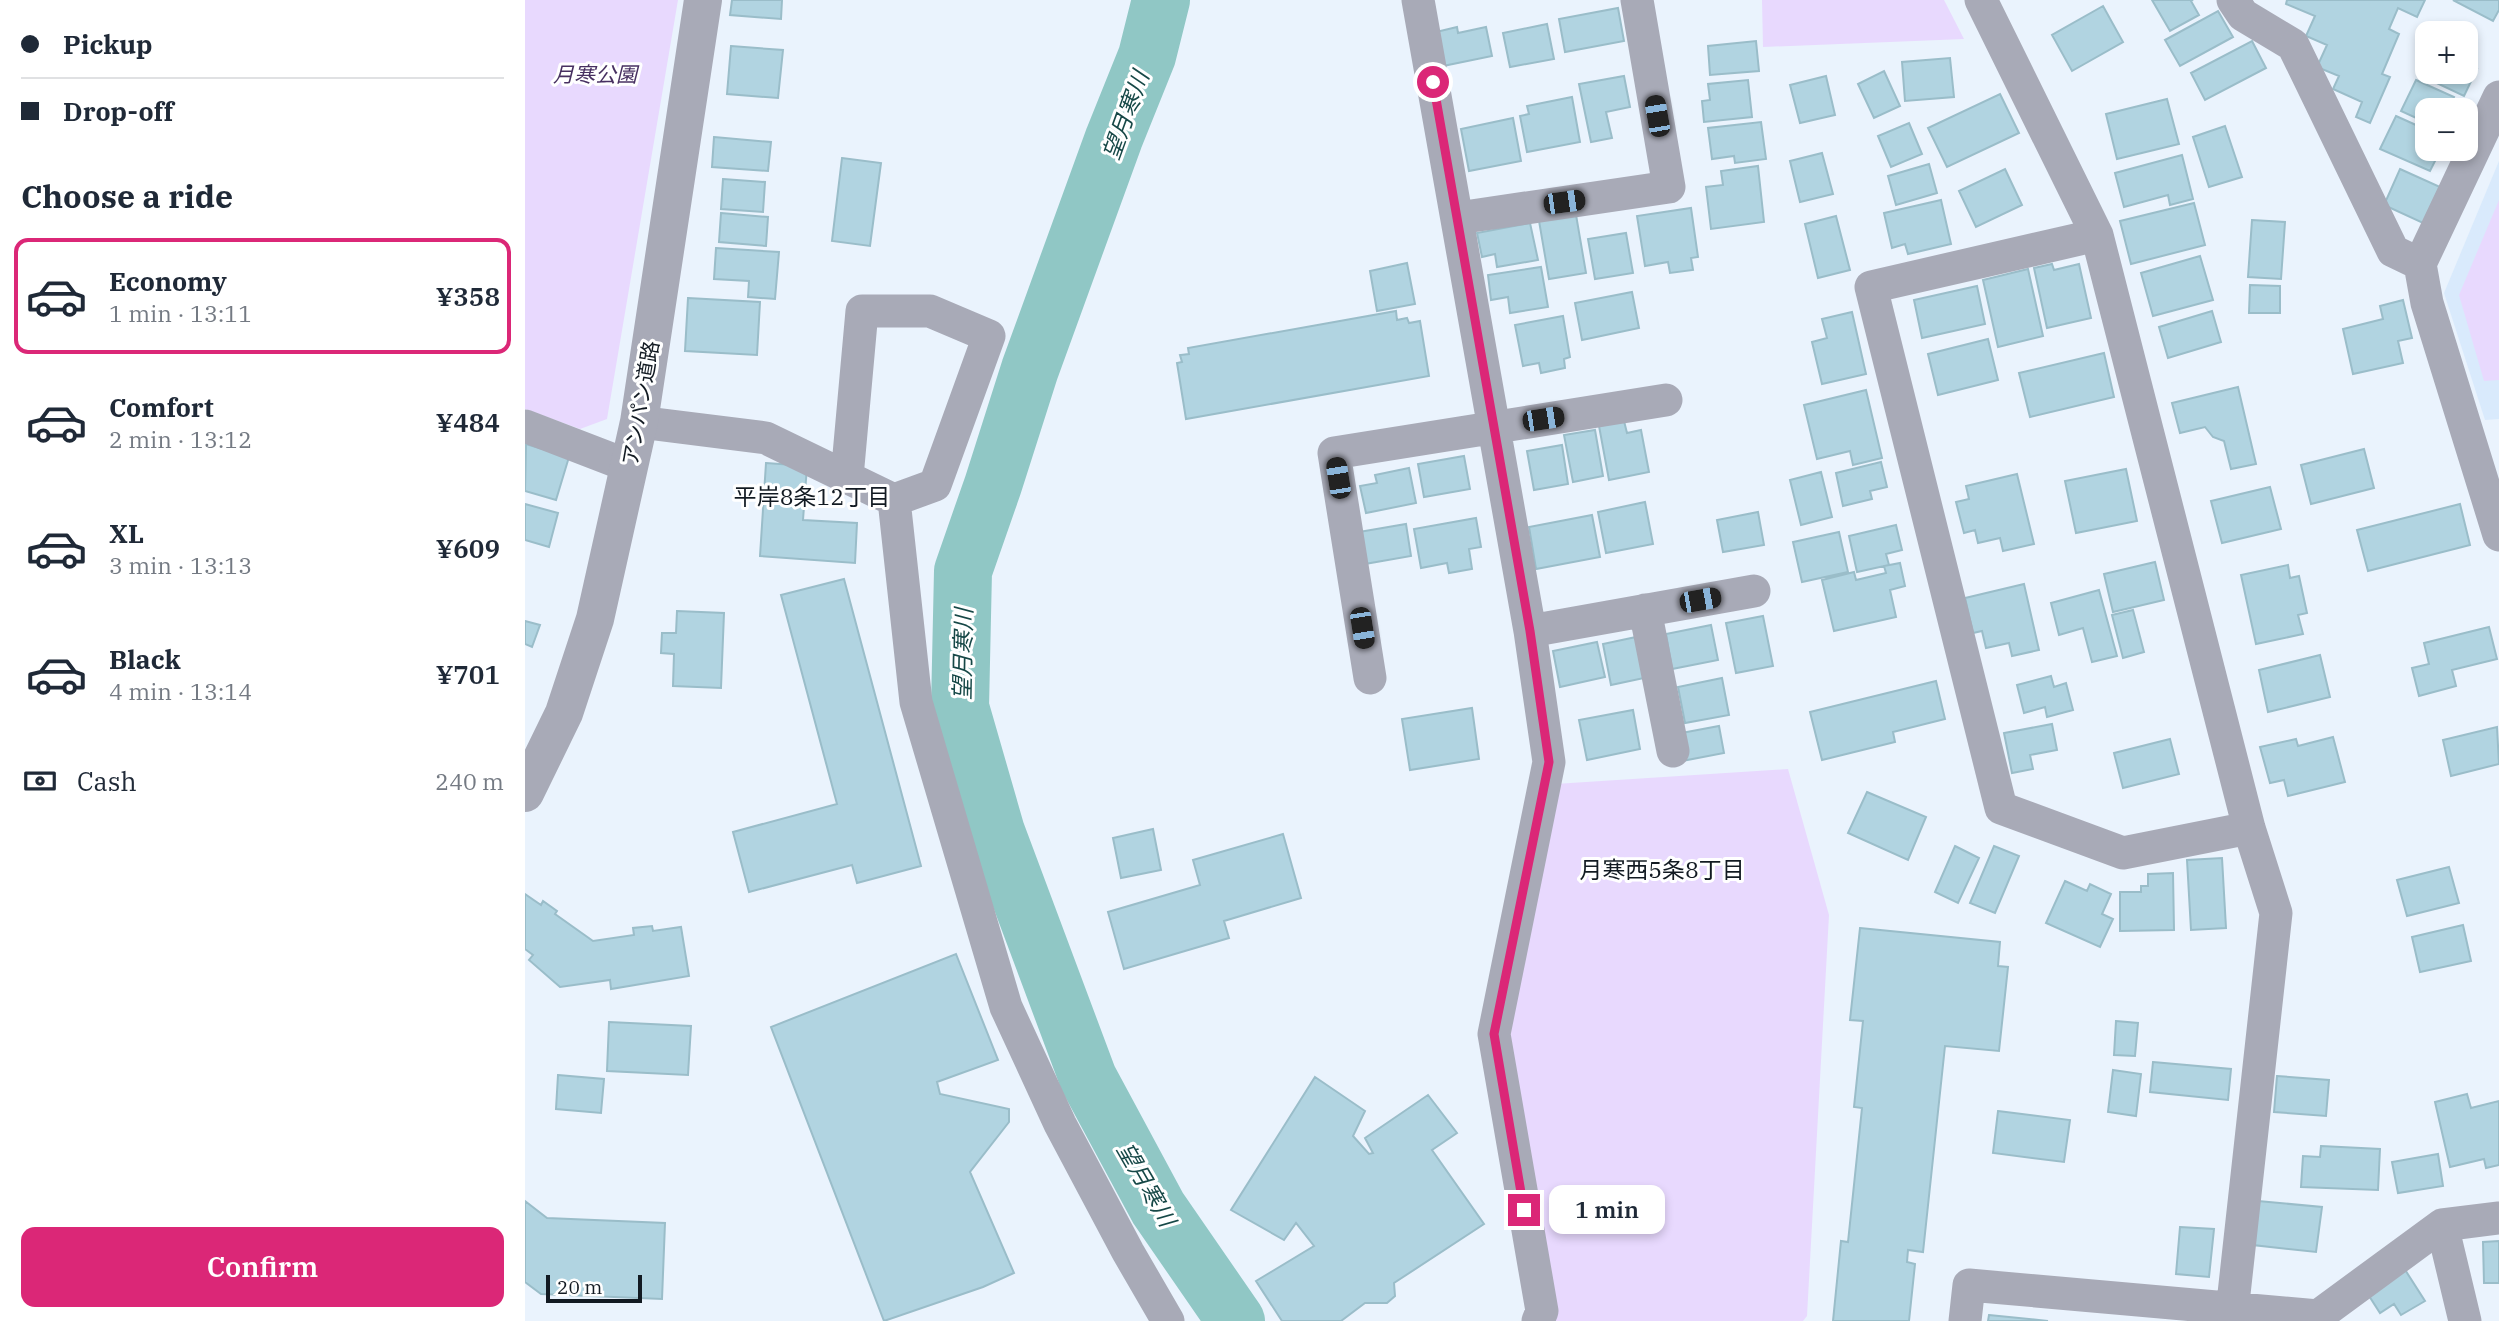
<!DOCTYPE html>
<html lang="en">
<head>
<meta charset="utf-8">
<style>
  :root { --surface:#fff; --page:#f6f6f7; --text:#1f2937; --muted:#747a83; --line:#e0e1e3; --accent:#db2777 }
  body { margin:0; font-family:"IBM Plex Serif","Noto Sans JP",serif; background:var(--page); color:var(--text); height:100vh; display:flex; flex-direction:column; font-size:26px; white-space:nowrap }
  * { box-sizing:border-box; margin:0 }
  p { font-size:23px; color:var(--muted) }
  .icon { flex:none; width:38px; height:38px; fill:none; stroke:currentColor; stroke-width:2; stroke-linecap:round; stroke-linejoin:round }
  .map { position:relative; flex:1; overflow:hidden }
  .side { display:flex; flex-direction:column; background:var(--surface); width:525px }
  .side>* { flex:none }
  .hud { display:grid; align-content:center; height:154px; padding:0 21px; background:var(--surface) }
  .fabs { position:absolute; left:1890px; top:21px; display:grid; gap:14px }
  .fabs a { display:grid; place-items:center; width:63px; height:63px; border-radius:14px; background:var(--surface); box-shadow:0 4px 10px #0003; font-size:35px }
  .scale { position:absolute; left:21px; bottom:18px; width:96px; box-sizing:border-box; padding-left:7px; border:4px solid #121a22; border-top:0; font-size:19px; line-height:24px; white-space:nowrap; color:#121a22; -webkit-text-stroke:5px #fff; paint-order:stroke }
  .end { position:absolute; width:32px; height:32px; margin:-16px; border:9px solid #db2777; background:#fff; box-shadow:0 0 0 4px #fff }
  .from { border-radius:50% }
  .bubble { position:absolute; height:49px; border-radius:14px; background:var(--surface); box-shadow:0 4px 10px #0003; font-size:23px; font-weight:600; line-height:49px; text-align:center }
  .car { position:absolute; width:21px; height:42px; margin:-21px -10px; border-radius:9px; box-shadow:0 0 5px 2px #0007; background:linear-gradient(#222 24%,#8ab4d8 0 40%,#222 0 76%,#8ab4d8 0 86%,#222 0) }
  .hud b { display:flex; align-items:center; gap:24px; height:66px; font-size:26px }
  .hud b+b { border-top:2px solid var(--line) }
  .hud i { width:18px; height:18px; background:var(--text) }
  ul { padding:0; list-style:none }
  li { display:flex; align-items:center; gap:21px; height:116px; margin:0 14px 10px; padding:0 7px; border:4px solid transparent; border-radius:14px }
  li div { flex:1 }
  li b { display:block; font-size:26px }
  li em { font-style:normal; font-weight:600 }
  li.selected { border-color:var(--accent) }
  li>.icon { width:63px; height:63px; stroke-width:1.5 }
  h2 { padding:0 21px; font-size:32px; line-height:84px }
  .pay { display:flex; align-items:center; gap:18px; height:77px; padding:0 21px; font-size:26px }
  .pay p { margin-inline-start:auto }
  .cta { display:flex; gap:14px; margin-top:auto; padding:14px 21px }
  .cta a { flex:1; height:80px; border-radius:14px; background:var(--accent); color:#fff; font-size:28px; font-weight:600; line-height:80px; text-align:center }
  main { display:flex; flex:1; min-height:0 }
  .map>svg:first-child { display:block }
  .built { fill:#d9eafc }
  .green { fill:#e8d9fe }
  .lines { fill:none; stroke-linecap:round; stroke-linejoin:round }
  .river { stroke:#90c7c5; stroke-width:58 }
  .building { fill:#b1d4e1; stroke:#9abdc9; stroke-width:2 }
  .minor { stroke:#a8aab7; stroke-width:33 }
  .tertiary { stroke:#a8aab7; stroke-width:38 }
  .route { stroke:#db2777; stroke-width:9 }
  .labels { text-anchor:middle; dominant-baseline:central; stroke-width:6; stroke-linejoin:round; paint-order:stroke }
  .park-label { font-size:21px; font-style:italic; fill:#473061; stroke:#fff }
  .street-label { font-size:21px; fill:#121a22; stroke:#fff }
  .water-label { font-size:23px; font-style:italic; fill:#164847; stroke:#fff }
  .neighbourhood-label { font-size:23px; fill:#121a22; stroke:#fff }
</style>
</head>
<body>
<main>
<section class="side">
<div class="hud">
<b><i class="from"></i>Pickup</b>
<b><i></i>Drop-off</b>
</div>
<h2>Choose a ride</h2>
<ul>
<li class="selected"><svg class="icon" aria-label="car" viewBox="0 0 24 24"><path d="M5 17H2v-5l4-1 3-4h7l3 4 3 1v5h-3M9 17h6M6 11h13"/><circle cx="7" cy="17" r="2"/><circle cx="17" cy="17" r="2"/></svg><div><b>Economy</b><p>1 min · 13:11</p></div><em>¥358</em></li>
<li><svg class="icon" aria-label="car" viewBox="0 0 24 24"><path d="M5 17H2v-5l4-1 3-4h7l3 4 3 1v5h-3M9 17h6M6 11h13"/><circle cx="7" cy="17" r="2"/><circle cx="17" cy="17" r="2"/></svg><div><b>Comfort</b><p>2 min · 13:12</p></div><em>¥484</em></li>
<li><svg class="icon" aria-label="car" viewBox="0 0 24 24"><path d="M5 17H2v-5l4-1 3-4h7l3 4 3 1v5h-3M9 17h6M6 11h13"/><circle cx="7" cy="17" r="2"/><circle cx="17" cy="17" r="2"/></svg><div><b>XL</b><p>3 min · 13:13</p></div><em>¥609</em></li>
<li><svg class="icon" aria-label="car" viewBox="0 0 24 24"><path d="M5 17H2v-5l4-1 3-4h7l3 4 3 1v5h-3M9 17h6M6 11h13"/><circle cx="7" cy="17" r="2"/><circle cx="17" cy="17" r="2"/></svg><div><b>Black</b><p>4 min · 13:14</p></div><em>¥701</em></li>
</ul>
<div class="pay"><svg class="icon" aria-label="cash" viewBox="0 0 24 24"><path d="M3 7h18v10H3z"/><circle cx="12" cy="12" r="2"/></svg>Cash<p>240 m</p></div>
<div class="cta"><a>Confirm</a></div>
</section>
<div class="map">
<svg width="1974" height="1321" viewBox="0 0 1974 1321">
  <rect width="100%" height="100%" fill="#eaf3fd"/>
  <path class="built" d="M1974,161V419L1960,420L1919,293Z"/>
  <path class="green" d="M0,0H153L82,419L55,429L0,409Z
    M1237,0H1419L1439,39L1238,47Z
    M1974,200V380L1959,381L1934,295Z
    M1263,769L1304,915L1282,1316L1278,1321H1030L985,1033L1030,784Z"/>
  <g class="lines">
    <path class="river" d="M636,0L622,56L589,138L505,369L468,485L438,571L435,707L471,832L563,1078L633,1208L711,1321"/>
  </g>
  <path class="building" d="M207,0H257L256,19L205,15Z
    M1627,0H1668L1666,1L1674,15L1645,31Z
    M1762,0H1900L1892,17L1873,8L1864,29L1874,34L1857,74L1865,77L1845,123L1831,117L1837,102L1808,89L1814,76L1792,67L1802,45L1781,36L1790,16L1761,4Z
    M1928,0H1974V10L1968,21Z
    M1578,6L1598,42L1547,71L1527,35Z
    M1093,8L1099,41L1040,52L1034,19Z
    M1693,11L1708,37L1655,66L1640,40Z
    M1022,24L1029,59L985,67L978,33Z
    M932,27L933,33L961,27L967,56L918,66L911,32Z
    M1231,41L1234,71L1185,75L1183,46Z
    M1727,41L1741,68L1680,100L1666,73Z
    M206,46L258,50L253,98L202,94Z
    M1425,58L1429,97L1380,101L1377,62Z
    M1941,64L1952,69L1939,96L1901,78L1904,72H1941Z
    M1359,71L1375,106L1349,118L1333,84Z
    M1099,76L1105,107L1081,112L1087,138L1066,142L1054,84Z
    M1301,76L1310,115L1275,123L1265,85Z
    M1223,80L1227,117L1179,122L1177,101L1185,100L1183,84Z
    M1891,80L1929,97L1923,110H1902V123L1876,111Z
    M1475,94L1494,133L1422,167L1403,128Z
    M1047,97L1055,142L1002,152L995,116L1004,114L1002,106Z
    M1642,99L1654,144L1592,159L1581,114Z
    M1871,116L1902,130V149H1916L1905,171L1855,149Z
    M988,118L996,161L944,171L936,129Z
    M1236,122L1241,159L1210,163L1209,156L1187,159L1183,128Z
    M1384,123L1397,154L1366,167L1353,136Z
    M1700,126L1717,177L1684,187L1668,137Z
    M189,137L246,142L243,171L187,167Z
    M1297,153L1308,194L1275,202L1265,161Z
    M1657,155L1668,199L1645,205L1643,195L1599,207L1590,173Z
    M317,158L356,163L345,246L307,241Z
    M1404,164L1412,193L1371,205L1363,176Z
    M1233,166L1239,222L1186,229L1181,187L1198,185L1196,171Z
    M1480,169L1497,205L1451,227L1434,191Z
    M1875,169L1915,187L1898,223L1859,205Z
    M198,179L240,182L238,212L196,209Z
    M1416,200L1426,244L1383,254L1380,244L1367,248L1359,213Z
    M1669,203L1680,245L1606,264L1595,221Z
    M1166,208L1173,257L1166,258L1168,270L1145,273L1143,262L1120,266L1112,216Z
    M1050,209L1061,273L1024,279L1013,215Z
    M196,213L243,217L241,246L194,242Z
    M1311,216L1325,270L1293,278L1280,224Z
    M1727,220L1760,222L1756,279L1723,277Z
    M1005,223L1013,260L972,267L970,254L957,257L952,233Z
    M1101,233L1108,273L1070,279L1063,239Z
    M191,248L254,252L250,299L223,297L224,281L189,279Z
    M1675,256L1688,300L1628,316L1616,273Z
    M882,263L890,304L852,311L845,271Z
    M1527,264L1529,270L1554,264L1566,318L1522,328L1509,268Z
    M1016,267L1023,307L985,313L983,297L966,300L963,275Z
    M1503,269L1518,336L1473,347L1458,280Z
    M1725,285L1755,286V313H1724Z
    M1452,286L1460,324L1397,338L1389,300Z
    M1107,292L1114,328L1057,340L1050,303Z
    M163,298L235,302L232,355L160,351Z
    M1878,300L1887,338L1873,341L1878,363L1828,374L1818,329L1858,319L1855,306Z
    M871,311L872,320L882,318L884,323L895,321L904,376L661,419L652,363L657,362L655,355L664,354L663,348Z
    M1687,311L1696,342L1643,358L1634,327Z
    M1327,312L1341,374L1297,384L1287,342L1302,338L1297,319Z
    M1038,316L1045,357L1039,359L1040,368L1016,373L1014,363L998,366L990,325Z
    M1463,339L1473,380L1413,395L1403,354Z
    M1579,353L1589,397L1505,417L1494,373Z
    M1713,387L1731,464L1706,469L1699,441L1688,437L1680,427L1655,433L1647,403Z
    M1341,390L1357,458L1328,465L1325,451L1292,459L1279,405Z
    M1099,421L1102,433L1116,430L1124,472L1084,480L1074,426Z
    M1070,430L1078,476L1048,482L1039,435Z
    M1,444L44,457L31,500L0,491Z
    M1037,445L1043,484L1009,490L1002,451Z
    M1839,449L1849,488L1786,504L1776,465Z
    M939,456L945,489L899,497L893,464Z
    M1356,462L1362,487L1345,491L1347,499L1318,506L1311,473Z
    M241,463L282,466L278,520L332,523L330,563L235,556Z
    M884,468L891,503L841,513L835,486L852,483L850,475Z
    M1601,469L1612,521L1551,533L1540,481Z
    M1296,472L1307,517L1276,525L1265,480Z
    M1492,474L1509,544L1478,551L1475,538L1453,543L1450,530L1439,533L1431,502L1444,499L1441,486Z
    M1745,487L1756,529L1697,543L1686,501Z
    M1120,502L1128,544L1081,553L1073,512Z
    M0,504L33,513L24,547L0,540Z
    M1935,504L1945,545L1843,571L1832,530Z
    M1233,512L1239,545L1198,552L1192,520Z
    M1067,515L1075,557L1011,569L1004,527Z
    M951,518L956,547L944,549L947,569L924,573L922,563L896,568L889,529Z
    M881,524L886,556L834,565L828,533Z
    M1371,525L1377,550L1361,554L1364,565L1332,572L1324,536Z
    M1314,532L1323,572L1277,582L1268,542Z
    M1630,562L1639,600L1588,612L1579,574Z
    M1375,563L1380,586L1365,590L1371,617L1309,631L1297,580L1329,572L1331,580L1361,573L1359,566Z
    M1763,565L1765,578L1774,576L1782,613L1773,615L1778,634L1731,644L1716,575Z
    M319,579L396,866L332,883L327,865L224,892L208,832L312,804L256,595Z
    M1499,584L1514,650L1487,656L1484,643L1461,648L1457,631L1448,633L1440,598Z
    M1574,590L1592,656L1567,662L1558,628L1534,635L1526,603Z
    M1608,610L1619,652L1598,658L1587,615Z
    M152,611L199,613L196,688L148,686L149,654L136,653L137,633H151Z
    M1238,616L1248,666L1211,673L1201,623Z
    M0,621L15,625L7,647L0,644Z
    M1186,625L1193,660L1147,669L1141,634Z
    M1964,627L1972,659L1927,670L1931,686L1894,696L1887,668L1904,664L1899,643Z
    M1111,637L1119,678L1086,685L1078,644Z
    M1072,642L1080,677L1035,687L1028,651Z
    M1795,655L1805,697L1743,712L1734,670Z
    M1526,676L1529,687L1541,683L1548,710L1522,717L1520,707L1499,713L1492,685Z
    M1197,678L1204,715L1160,723L1153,687Z
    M1411,681L1420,719L1368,732L1370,742L1297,760L1285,712Z
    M947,708L954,759L885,770L877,719Z
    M1108,710L1115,749L1062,760L1054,720Z
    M1527,724L1532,750L1505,755L1508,769L1487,773L1479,733Z
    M1194,726L1199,753L1157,761L1151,734Z
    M1972,727L1974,764L1926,776L1918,740Z
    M1808,737L1820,782L1763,796L1759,780L1745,783L1735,747L1771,739L1773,746Z
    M1645,739L1654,774L1598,788L1589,753Z
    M1342,792L1401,817L1383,860L1323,833Z
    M628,829L636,870L596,878L588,838Z
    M758,834L776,898L699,921L704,938L599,969L583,912L675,885L668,860Z
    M1430,846L1454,858L1433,903L1410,892Z
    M1469,846L1494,856L1470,913L1445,903Z
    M1697,858L1701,928L1666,930L1662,860Z
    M1924,867L1934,903L1882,916L1872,880Z
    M1648,873L1649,930L1595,931V892H1616V886H1623V874Z
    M1540,881L1562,891L1565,884L1586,894L1577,914L1588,919L1575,947L1521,923Z
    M0,894L16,905L18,901L32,911L30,914L68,941L109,935L108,928L127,926L128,931L156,927L164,976L86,989L85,980L35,987L4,960L8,955L0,949Z
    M1938,925L1946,961L1895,972L1887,937Z
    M1335,928L1475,942L1473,966L1483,967L1474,1051L1420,1046L1398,1252L1383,1250L1382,1262L1390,1264L1384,1321H1308L1316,1241L1323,1242L1337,1108L1329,1107L1338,1021L1325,1020Z
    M431,954L473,1060L412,1082L415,1094L484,1109V1122L445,1172L489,1273L458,1287L359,1321L246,1027Z
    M1591,1021L1613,1023L1610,1056L1589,1055Z
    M84,1022L166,1026L163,1075L82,1071Z
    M1628,1062L1706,1069L1703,1100L1625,1092Z
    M1588,1070L1616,1074L1611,1116L1583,1112Z
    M33,1075L79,1079L76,1113L31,1109Z
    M1752,1076L1804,1080L1801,1116L1749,1112Z
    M790,1077L840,1111L828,1136L844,1154L848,1153L840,1138L903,1095L932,1133L907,1150L959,1224L869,1283L870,1296L862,1303H840L816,1321H757L731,1281L789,1246L771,1223L759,1240L706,1210Z
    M1942,1094L1946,1108L1974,1101V1165L1961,1168L1959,1159L1925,1167L1910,1102Z
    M1473,1111L1545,1120L1539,1162L1468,1153Z
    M1796,1146L1855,1149L1853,1190L1776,1187L1778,1156L1795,1157Z
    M1913,1154L1918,1186L1873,1193L1867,1162Z
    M0,1201L22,1218L140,1223L137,1299L16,1294L0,1282Z
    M1733,1201L1797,1207L1791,1252L1728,1245Z
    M1655,1227L1689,1229L1684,1277L1651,1274Z
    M1974,1241V1283H1959L1958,1242Z
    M1877,1265L1900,1301L1876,1315L1869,1304L1855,1313L1839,1288Z
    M1464,1315L1523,1321H1463Z"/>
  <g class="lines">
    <path class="minor" d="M893,0L1005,631L1024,762L969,1034L1017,1311L1013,1321
      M1456,0L1572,235L1724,828L1751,913L1706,1321
      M1708,0L1718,15L1768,45L1868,251L1895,264
      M1974,97L1895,264L1902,303L1974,535
      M933,218L1144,187L1112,0
      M1572,235L1346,287L1476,808L1598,853L1724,828
      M114,422L241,438L369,500L391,702L481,1007L535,1124L603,1252L643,1321
      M0,426L104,466
      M322,477L337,311H405L464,336L410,485L369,500
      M1120,610L1148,751
      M1005,631L1229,591
      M845,678L809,453L1141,400
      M1917,1225L1940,1321
      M1440,1321L1444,1285L1793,1316L1917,1225L1974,1218"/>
    <path class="tertiary" d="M0,793L39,713L70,619L114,422L178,0"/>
  </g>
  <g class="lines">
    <path class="route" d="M908,82L1005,631L1024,762L969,1034L999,1210"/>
  </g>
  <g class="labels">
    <g class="park-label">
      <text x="70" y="74">月寒公園</text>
    </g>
    <g class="street-label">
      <text transform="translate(115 403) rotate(-80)">アンパン道路</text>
    </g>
    <g class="water-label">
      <text transform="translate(600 115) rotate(-70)">望月寒川</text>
      <text transform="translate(437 654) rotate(-89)">望月寒川</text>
      <text transform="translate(622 1184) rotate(60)">望月寒川</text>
    </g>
    <g class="neighbourhood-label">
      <text x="287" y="496">平岸8条12丁目</text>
      <text x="1137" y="869">月寒西5条8丁目</text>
    </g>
  </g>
</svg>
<div class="fabs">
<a>+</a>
<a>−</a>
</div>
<div class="scale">20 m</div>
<i class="end from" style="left:908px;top:82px"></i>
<i class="end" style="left:999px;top:1210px"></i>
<div class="bubble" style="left:1024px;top:1185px;width:116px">1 min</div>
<i class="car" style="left:1132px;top:116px;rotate:350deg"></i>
<i class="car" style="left:1039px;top:202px;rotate:82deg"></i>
<i class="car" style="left:1018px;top:419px;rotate:81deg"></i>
<i class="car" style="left:813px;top:478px;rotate:351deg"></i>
<i class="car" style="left:1175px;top:600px;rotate:80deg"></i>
<i class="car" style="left:837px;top:628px;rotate:171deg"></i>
</div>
</main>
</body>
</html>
